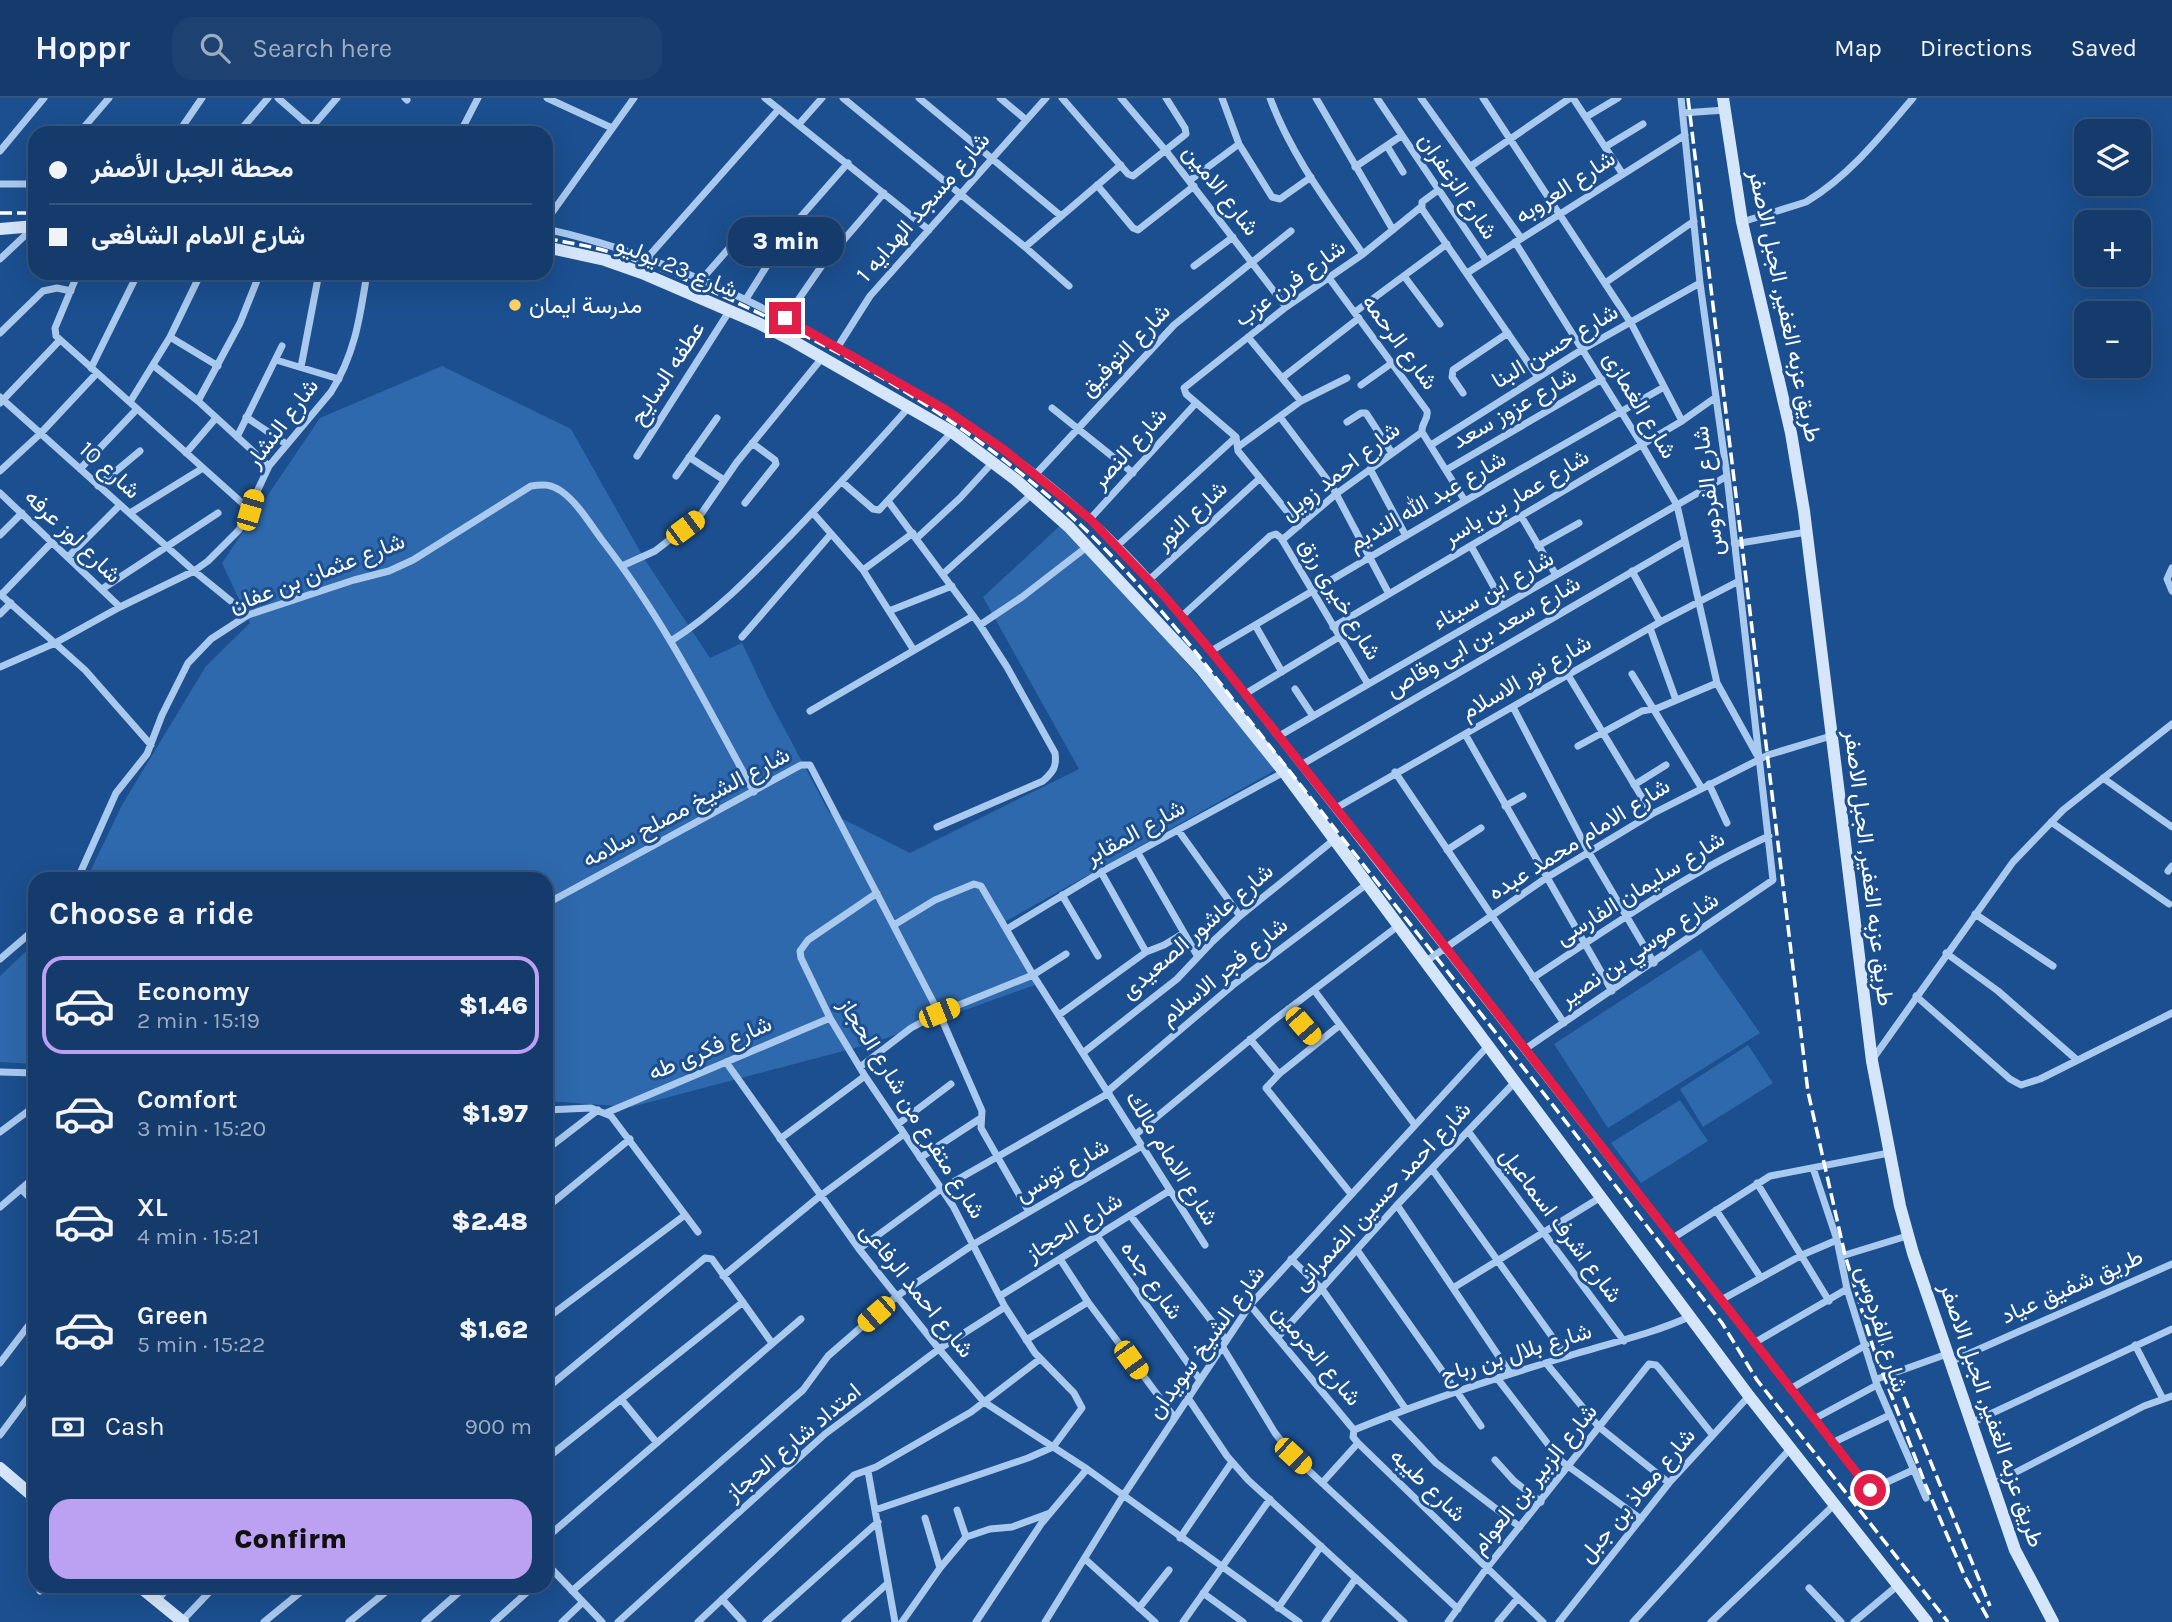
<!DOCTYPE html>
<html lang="en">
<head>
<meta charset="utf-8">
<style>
  :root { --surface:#143b6b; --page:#1d4271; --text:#f1f3f6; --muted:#9dadc1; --line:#33557e; --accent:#bca0f2 }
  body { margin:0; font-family:Karla,Vazirmatn,sans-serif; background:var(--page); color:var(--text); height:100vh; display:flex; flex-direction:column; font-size:26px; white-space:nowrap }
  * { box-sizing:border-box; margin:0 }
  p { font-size:23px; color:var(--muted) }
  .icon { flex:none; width:38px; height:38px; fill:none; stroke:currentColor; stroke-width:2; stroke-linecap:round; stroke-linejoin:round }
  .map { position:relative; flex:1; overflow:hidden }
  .details { position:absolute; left:28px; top:774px; width:525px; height:721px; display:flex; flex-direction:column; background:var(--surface); border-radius:21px; box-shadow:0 7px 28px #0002,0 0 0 2px var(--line) }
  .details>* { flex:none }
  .guide { position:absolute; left:28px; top:28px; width:525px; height:154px; border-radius:21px; box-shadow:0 7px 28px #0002,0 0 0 2px var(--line); display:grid; align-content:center; height:154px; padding:0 21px; background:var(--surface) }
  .buttons { position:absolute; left:2074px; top:21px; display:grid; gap:14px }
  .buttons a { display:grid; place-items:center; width:77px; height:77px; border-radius:14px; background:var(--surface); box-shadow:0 7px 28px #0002,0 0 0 2px var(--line); font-size:35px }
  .end { position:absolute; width:32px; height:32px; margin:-16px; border:9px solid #e11d48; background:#fff; box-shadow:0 0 0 4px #fff }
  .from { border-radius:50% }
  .bubble { position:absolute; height:49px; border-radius:21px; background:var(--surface); box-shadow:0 7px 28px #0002,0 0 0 2px var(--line); font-size:23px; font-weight:800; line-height:49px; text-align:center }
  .car { position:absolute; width:21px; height:42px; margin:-21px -10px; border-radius:9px; box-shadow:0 0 5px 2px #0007; background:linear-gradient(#f5c518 24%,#345 0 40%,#f5c518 0 76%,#345 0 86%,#f5c518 0) }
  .guide b { display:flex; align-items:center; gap:24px; height:66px; font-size:26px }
  .guide b+b { border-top:2px solid var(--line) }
  .guide i { width:18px; height:18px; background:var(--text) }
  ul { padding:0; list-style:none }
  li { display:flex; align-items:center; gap:21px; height:98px; margin:0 14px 10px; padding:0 7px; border:4px solid transparent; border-radius:21px }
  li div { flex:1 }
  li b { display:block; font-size:26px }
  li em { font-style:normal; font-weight:800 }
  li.selected { border-color:var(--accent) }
  li>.icon { width:63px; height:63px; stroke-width:1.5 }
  h2 { padding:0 21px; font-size:32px; line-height:84px }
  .pay { display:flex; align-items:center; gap:18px; height:77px; padding:0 21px; font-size:26px }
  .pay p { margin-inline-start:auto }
  .button { display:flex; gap:14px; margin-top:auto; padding:14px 21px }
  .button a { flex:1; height:80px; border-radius:21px; background:var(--accent); color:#111; font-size:28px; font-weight:800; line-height:80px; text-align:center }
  header { display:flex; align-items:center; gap:42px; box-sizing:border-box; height:98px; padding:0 35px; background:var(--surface); border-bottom:2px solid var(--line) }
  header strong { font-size:33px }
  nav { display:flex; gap:38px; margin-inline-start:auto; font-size:24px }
  .search { width:490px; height:63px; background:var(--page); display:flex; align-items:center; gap:18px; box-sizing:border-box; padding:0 24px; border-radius:21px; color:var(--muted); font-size:26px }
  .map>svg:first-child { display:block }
  .green { fill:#2e69ad }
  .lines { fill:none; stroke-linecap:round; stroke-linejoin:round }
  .street { stroke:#a9c9ee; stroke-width:7 }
  .secondary { stroke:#d6e6fa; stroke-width:12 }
  .rail { stroke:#fff; stroke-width:3.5; stroke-dasharray:12 5; stroke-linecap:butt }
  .route { stroke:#e11d48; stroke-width:9 }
  .poi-dot { fill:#ffd166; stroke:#1b4f8f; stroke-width:2.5 }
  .labels { text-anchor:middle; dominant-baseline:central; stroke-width:6; stroke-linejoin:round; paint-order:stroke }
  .street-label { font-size:23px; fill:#fff; stroke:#1b4f8f }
  .poi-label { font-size:23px; fill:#fff; stroke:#1b4f8f; text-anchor:start }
</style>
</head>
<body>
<header>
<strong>Hoppr</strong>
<div class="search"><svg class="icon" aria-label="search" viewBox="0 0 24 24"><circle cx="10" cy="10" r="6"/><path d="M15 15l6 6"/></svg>Search here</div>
<nav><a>Map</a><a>Directions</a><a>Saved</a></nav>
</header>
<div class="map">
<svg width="2172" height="1524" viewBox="0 0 2172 1524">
  <rect width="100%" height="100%" fill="#1b4f8f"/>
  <path class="green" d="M442,268L571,331L645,462L710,560L742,545L768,600L829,714L910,755L1079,671L983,499L1063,425L1279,670L1001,826L1035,887L870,946L631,1009L546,1003V780H87L122,707L206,568L250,525L222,465L320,320Z
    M35,845V966L0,964V878Z
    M1701,851L1760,935L1608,1030L1554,946Z
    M1748,947L1773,985L1703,1029L1680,991Z
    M1680,1002L1708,1043L1641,1085L1611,1045Z"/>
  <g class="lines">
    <path class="street" d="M278,0L318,35
      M405,0L407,2
      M547,0L612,30
      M765,0L929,132
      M843,0L1025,149L1069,188
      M919,0L1061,118
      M1000,0L1025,21
      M1062,0L1128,76L1133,78L1186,36L1185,30L1166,0
      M1121,0L1166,53L1286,209
      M1222,0L1239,46L1272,99L1280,101L1311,79
      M1270,0C1291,57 1329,107 1363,156
      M1316,0L1393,132
      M1377,0L1486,162
      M1421,0L1521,140
      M1483,0L1631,225L1682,323
      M1573,0L1622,75
      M1683,15L1725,12
      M1586,19L1618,0
      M799,26L822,0
      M312,29L337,0
      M79,35L109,0
      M178,35L202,0
      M238,35L268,0
      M297,35L307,25
      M460,35L478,0
      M1387,48L1403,74
      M1605,49L1643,26
      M0,53L44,0
      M1471,68L1570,0
      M1355,69L1401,38
      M1189,83L1239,46
      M0,86H35
      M1097,87L1133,130L1138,132L1194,88
      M1437,93L1422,104V111L1538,279
      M546,123L634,0
      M1742,124L1806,104C1849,78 1881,38 1913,0
      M546,131C658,155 759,205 858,261C940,308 1019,357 1089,420C1134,460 1173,507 1211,553L1870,1392L1913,1372
      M1515,144L1642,347L1677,407L1717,585
      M1025,149L1121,67
      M648,159L779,11
      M0,161L34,129
      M1194,168L1233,139
      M78,175L55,230L56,238L250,412
      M1467,175L1685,37
      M1404,178L1440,226
      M1329,180L1427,313C1429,321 1421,325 1422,334
      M702,181L745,132
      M1605,185L1694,123
      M746,201L790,131L848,65
      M1355,214L1447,146
      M785,221L823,166L884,95
      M0,235L43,193L57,190L71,193
      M170,239L218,268
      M1248,239L1301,303
      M837,250L870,198L1046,0
      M276,262L339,281
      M154,268L198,303L269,368
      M301,269L319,175
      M91,270L138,175
      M1282,280L1359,220
      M1361,287L1392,265
      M1463,295L1452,279L1453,272L1508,235
      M0,299L194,473L248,517
      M198,303L240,225L260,175
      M130,304L170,239L201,175
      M0,305L60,242
      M1052,310L1133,375
      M246,319L286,346
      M1280,319L1332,388L1389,496
      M1347,324L1361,315H1366L1392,355
      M1422,334L1465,403
      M237,339L282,248
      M1431,347L1583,251L1700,185
      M1238,349L1301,303L1347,280
      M186,355L216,320
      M637,358L730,212
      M689,359L724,382
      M80,371L137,311
      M1370,371L1406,438
      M1446,372L1602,281
      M0,373L40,336L97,275
      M1035,377L1174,227L1291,133
      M676,378L717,320
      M842,384L873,411L879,412L952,334
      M98,388L140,353
      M0,395L120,509
      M888,403L980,527L1007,569L1055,655C1057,669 1053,674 1043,683L937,729
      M745,405L776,366L775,362L752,345
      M130,415L203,370
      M813,415L863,472L913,551
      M1521,418L1556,477
      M1090,421L1196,305
      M1299,428L1238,353L1236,339L1186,296L1184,290L1286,209L1363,156L1421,109
      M0,437L22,415
      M917,440L960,400L993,364
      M1282,442L1336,396L1422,334
      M1734,446L1807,434
      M1117,448L1236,339
      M1471,448L1504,507
      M1538,448L1579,425
      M68,459L120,407
      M622,468L655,453L699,419L737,364L822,260
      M2172,470L2167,481L2172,493
      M863,472L913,435
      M1632,473L1660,524
      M943,476L1032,396
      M1149,482L1259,381
      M102,491L218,415
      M0,496L85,572L151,647
      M1,497L52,444
      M889,513L952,488
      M0,516L11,505
      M1182,518L1270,438L1276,436L1281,440L1368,586
      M980,527L1022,499L1088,448
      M1255,527L1282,574
      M1333,529L1682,323L1716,299
      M1650,530L1676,602
      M742,539L831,436
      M671,543C717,514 754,475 792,436C832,394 871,352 909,309
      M1211,553L1465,403L1664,289
      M0,569L55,545L120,509L194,473L208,463L239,432L269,368L331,294C355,256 360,219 367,175
      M1632,576L1701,689
      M1568,577L1652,716
      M1295,591L1313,618
      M1245,596L1339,539
      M1513,609L1588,753L1654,865
      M810,613L973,518
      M1465,636L1612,893
      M1279,638L1727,378
      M1578,648L1642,613L1658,610L1717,585L1757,657
      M1301,667L1685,443
      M1395,674L1564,925
      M2103,680L2172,729
      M1709,686L1727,725
      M1634,687L1666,667
      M1505,708L1523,698
      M1336,710L1660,524L1737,484
      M2051,724L2169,806
      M1178,732L1240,818
      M1447,752L1481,730
      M1138,755L1198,859
      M2168,773L2172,768
      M1101,774L1146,854
      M78,780L116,695L147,656L162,617L188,565L211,541L248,517L354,482L389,473L413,462L531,388C543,386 551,386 561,393C578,405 590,426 602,442C663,520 707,608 754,694
      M1062,797L1098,858
      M546,806L801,667H810L939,915L982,1013L981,1030L1029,1114
      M1975,816L2053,868
      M894,827L935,802L974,786L981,788L1033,877L1205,1147
      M1007,831L1101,774L1284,674
      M1946,855L1998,893L2077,962
      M0,861L35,831
      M1425,864L1546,780L1652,716L1768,657L1831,638
      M1533,880C1610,829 1686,776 1769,738
      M1314,892L1415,1027
      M1916,898L2010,981L2021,987L2040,981L2172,915
      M1288,911L1318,945
      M1059,917L1146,854L1164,847L1184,835
      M1340,927L1279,976L1266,990L1351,1096
      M1250,941L1279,976
      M1525,951L1773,782L1727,378L1700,185L1681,0
      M1084,954L1177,881L1211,845L1240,818L1335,741
      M1872,962L2013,764L2063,712L2172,626
      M726,964L859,1151L939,1251L984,1304L1087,1371L1299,1524
      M860,969L911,930L939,915L1033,877L1066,856
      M0,974L35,975
      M1108,993L1233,887L1367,786
      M546,1012L591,1010L611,1018L698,1134
      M606,1015L830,920
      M898,1026L951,986
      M1468,1033L1624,1243
      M0,1034L35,1008
      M1135,1037L1274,922L1398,828
      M780,1041L865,978
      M546,1052L598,1012
      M920,1060L981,1020
      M1813,1070L1837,1142L1847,1191L1877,1287L1926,1400
      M1432,1071L1566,1258
      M1757,1085L1829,1203
      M21,1091L35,1105
      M1397,1107L1510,1275
      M0,1109L35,1079
      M546,1110L630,1041
      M1716,1112L1761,1180
      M1130,1117L1226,1242
      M1097,1138L1200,1282
      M1673,1140L1770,1078L1889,1055
      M859,1151L941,1091L1109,995
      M1357,1152L1481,1328
      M1839,1152L1845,1157L1907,1138
      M1060,1161L1088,1204L1175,1320
      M1291,1161L1322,1191L1405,1310
      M723,1178L820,1098L904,1036
      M1453,1190L1601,1099
      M1000,1198L1169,1093
      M1721,1202L1802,1157L1837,1142
      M1250,1207L1354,1332L1353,1339L1358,1345L1543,1524
      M546,1221L685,1117
      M1278,1239L1397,1107L1514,985
      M1026,1242L1088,1204
      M1754,1245L1847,1191
      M2135,1247L2163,1301
      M1222,1248L1275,1335L1293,1358L1458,1511
      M1950,1264L2172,1166
      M0,1265L35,1219
      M1546,1265L1599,1329L1669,1385
      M1497,1280L1561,1363L1641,1421
      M1877,1281L1947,1256
      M546,1291L705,1160L712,1161L772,1245
      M1790,1291L1866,1247
      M1188,1300L1227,1358L1248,1382L1404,1524
      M621,1301L657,1345
      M1391,1317L1436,1365L1520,1429
      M1814,1321L1877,1287
      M1971,1325L2172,1231
      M1354,1332C1422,1304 1492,1281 1562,1260C1605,1246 1650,1237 1691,1218
      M0,1337L35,1290
      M1832,1345L1890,1317
      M546,1361L743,1204
      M1495,1362L1514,1383L1541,1404
      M868,1373L895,1524
      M1322,1385L1358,1345
      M1993,1386L2144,1308L2172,1298
      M875,1412L1028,1360L1053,1349L1082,1310L1074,1295L1035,1255L1005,1209L953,1108L865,978L830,920L801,860L800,853L808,842L877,795
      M957,1412L966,1439
      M925,1420L940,1470
      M546,1440L801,1221
      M1180,1440L1232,1364
      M1085,1461L1155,1524
      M546,1465L602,1524
      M1809,1490L1841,1524
      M40,1493L46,1488
      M572,1493L803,1292L828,1258L897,1198L974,1146L1142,1048
      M1203,1495L1243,1524
      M722,1501L743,1524
      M157,1502L170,1488
      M1139,1510L1169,1472
      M1278,1510L1321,1448
      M182,1523L215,1488
      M264,1524L308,1488
      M349,1524L393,1488
      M425,1524L466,1488
      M494,1524L534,1488
      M562,1524L583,1504
      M618,1524L825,1336L939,1251L1005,1209
      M698,1524L854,1377L876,1369L971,1314L1040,1261
      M766,1524L878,1424
      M845,1524L888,1485
      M902,1524L940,1470L966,1439L990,1431L1012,1429L1050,1415
      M976,1524L1041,1426L1087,1371
      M1045,1524L1123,1398L1250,1207L1487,949
      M1183,1524L1270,1401
      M1325,1524L1356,1480
      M1448,1524L1486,1471L1649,1266L1656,1267L1659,1270L1712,1336
      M1498,1524L1518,1500
      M1559,1524L1669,1385L1749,1298
      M1633,1524L1790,1351
      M1711,1524L1834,1407
      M1854,1524L1897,1488"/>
    <path class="secondary" d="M1723,0L1742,124L1791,335L1804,413L1872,963L1900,1108L1913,1155L2015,1452L2053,1524
      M0,131L35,128
      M546,149L605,162L642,175L758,225L793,243L952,334L1016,382L1069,429L1202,572L1284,674L1749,1298L1927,1524
      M0,1370L35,1400
      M139,1488L183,1524"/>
    <path class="rail" d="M1688,0L1808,994L1845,1157L1873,1249L1926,1388L1965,1479L1990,1524
      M0,115H35
      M546,140C568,145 592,148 613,155C667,172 718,195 769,220C885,275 995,345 1088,434C1126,471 1160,511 1194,552L1552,1006L1722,1225L1757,1282L1948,1524
      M1878,1236L1990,1508"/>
  </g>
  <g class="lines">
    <path class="route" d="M785,220L946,312L1003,351L1090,421L1166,500L1211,553L1383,769L1870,1392"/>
  </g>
  <circle class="poi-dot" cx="515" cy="207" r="7"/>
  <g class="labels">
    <g class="street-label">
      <text transform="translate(1458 88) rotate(56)">شارع الزعفران</text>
      <text transform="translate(1565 89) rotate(-33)">شارع العروبه</text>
      <text transform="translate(1221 92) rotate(52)">شارع الامين</text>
      <text transform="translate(923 109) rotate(-49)">شارع مسجد الهدايه 1</text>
      <text transform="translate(677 169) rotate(22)">شارع 23 يوليو</text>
      <text transform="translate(1290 185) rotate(-36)">شارع فرن عزب</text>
      <text transform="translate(1785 208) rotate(78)">طريق عزبه الغفير, الجبل الاصفر</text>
      <text transform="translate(1400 244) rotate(54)">شارع الرحمه</text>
      <text transform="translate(1555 248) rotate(-31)">شارع حسن البنا</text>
      <text transform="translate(1125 252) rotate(-46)">شارع التوفيق</text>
      <text transform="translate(667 275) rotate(-57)">عطفه السايح</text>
      <text transform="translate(1640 307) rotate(59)">شارع الغمازى</text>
      <text transform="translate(1514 310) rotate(-30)">شارع عزوز سعد</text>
      <text transform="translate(282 325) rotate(-53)">شارع النشار</text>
      <text transform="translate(1129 350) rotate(-48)">شارع النصر</text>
      <text transform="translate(110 372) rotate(42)">شارع 10</text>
      <text transform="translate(1340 373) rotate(-38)">شارع احمد زويل</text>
      <text transform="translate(1708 393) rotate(-97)">شارع الفردوس</text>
      <text transform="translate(1516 399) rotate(-31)">شارع عمار بن ياسر</text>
      <text transform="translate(1427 403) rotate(-30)">شارع عبد الله النديم</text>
      <text transform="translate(1191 417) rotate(-43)">شارع النور</text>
      <text transform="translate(73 438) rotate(44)">شارع لوز عرفه</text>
      <text transform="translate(317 475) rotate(-21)">شارع عثمان بن عفان</text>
      <text transform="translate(1493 492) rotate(-30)">شارع ابن سيناء</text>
      <text transform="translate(1340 501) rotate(59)">شارع خيرى رزق</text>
      <text transform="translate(1483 538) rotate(-30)">شارع سعد بن ابى وقاص</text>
      <text transform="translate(1526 579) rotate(-30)">شارع نور الاسلام</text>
      <text transform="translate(686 709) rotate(-28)">شارع الشيخ مصلح سلامه</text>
      <text transform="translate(1135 734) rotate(-29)">شارع المقابر</text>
      <text transform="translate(1579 741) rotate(-32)">شارع الامام محمد عبده</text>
      <text transform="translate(1869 770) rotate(83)">طريق عزبه الغفير, الجبل الاصفر</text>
      <text transform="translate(1640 790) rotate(-32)">شارع سليمان الفارسى</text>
      <text transform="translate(1197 833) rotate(-41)">شارع عاشور الصعيدى</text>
      <text transform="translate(1639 851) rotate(-34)">شارع موسي بن نصير</text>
      <text transform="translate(1224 873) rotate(-39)">شارع فجر الاسلام</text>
      <text transform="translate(710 950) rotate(-23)">شارع فكرى طه</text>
      <text transform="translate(912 1010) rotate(58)">شارع متفرع من شارع الحجاز</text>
      <text transform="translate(1172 1060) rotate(58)">شارع الامام مالك</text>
      <text transform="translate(1062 1072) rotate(-30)">شارع تونس</text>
      <text transform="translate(1382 1098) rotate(-47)">شارع احمد حسين الضمرانى</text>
      <text transform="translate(1561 1127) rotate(53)">شارع اشرف اسماعيل</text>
      <text transform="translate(1074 1129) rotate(-32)">شارع الحجاز</text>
      <text transform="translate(1152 1182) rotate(55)">شارع جده</text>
      <text transform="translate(2072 1188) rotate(-24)">طريق شفيق عياد</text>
      <text transform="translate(917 1192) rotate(51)">شارع احمد الرفاعى</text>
      <text transform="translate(1882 1231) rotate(73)">شارع الفردوس</text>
      <text transform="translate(1206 1244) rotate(-54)">شارع الشيخ سويدان</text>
      <text transform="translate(1516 1255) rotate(-17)">شارع بلال بن رباح</text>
      <text transform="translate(1317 1257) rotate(50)">شارع الحرمين</text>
      <text transform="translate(1992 1317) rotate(71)">طريق عزبه الغفير, الجبل الاصفر</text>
      <text transform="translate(793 1344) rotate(-40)">امتداد شارع الحجاز</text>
      <text transform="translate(1534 1381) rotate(-51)">شارع الزبير بن العوام</text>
      <text transform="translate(1428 1387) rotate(44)">شارع طيبه</text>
      <text transform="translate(1637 1397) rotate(-50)">شارع معاذ بن جبل</text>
    </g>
    <g class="poi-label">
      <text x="529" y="207">مدرسة ايمان</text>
    </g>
  </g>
</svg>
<div class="buttons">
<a><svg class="icon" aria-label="layers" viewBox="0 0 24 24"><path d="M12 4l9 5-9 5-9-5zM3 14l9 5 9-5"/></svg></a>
<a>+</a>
<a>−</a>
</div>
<i class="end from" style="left:1870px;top:1392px"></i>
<i class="end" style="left:785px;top:220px"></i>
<div class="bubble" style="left:728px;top:119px;width:116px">3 min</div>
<i class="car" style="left:250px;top:412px;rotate:16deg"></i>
<i class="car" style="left:685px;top:430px;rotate:53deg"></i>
<i class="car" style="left:939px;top:915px;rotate:68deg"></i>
<i class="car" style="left:1303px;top:928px;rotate:139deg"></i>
<i class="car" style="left:876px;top:1216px;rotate:229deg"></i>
<i class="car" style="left:1131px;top:1262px;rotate:144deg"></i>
<i class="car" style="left:1293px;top:1358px;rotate:133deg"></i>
<div class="guide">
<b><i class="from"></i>محطة الجبل الأصفر</b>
<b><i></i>شارع الامام الشافعى</b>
</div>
<section class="details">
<h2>Choose a ride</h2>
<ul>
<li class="selected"><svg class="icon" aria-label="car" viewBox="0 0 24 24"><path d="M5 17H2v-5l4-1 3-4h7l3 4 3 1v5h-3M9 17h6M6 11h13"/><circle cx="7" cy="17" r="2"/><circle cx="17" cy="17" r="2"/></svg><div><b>Economy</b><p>2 min · 15:19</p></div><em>$1.46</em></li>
<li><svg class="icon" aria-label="car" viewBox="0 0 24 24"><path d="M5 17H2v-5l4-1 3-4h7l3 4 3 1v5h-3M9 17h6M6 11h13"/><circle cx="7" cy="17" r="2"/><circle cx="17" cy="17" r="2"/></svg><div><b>Comfort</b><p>3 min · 15:20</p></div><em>$1.97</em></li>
<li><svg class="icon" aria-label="car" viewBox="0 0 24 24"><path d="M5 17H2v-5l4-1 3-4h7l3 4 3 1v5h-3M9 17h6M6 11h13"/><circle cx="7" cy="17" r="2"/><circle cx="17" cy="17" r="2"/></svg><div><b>XL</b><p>4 min · 15:21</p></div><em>$2.48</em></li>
<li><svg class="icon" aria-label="car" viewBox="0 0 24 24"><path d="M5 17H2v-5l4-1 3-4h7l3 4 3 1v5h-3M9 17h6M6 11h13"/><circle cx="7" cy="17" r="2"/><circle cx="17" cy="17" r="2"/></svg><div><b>Green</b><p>5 min · 15:22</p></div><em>$1.62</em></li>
</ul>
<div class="pay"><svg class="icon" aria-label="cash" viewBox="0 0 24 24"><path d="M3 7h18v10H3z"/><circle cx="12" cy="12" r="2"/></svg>Cash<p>900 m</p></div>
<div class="button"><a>Confirm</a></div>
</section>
</div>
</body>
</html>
